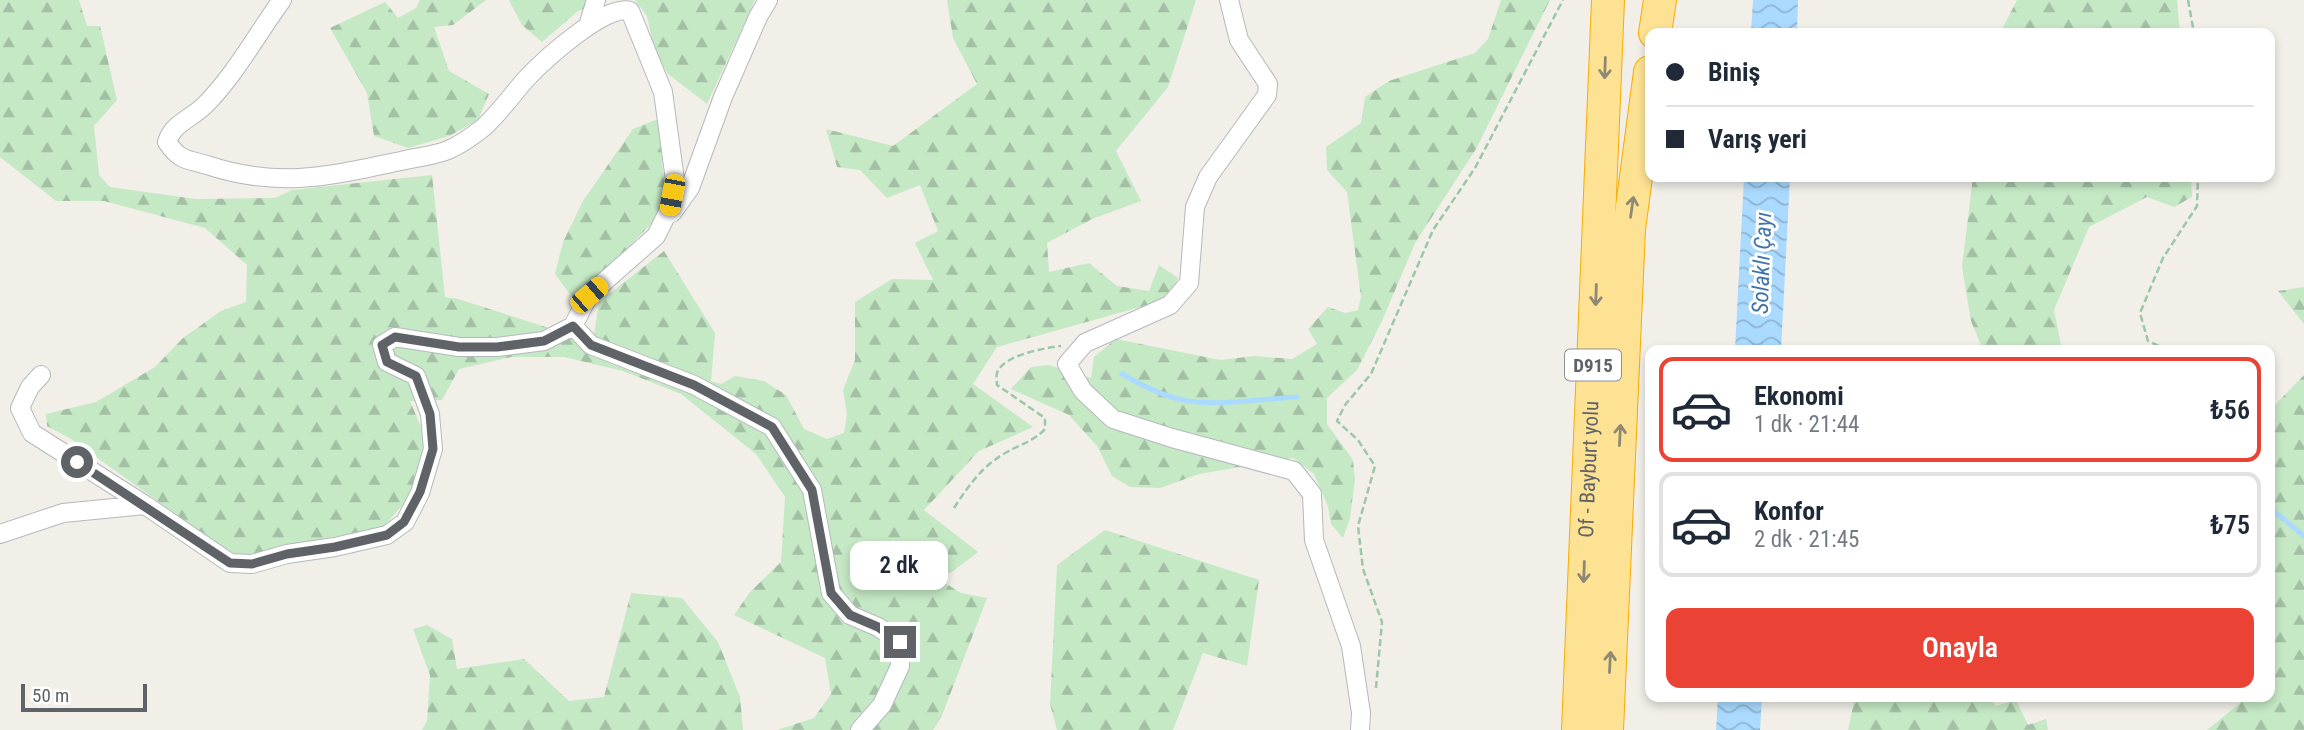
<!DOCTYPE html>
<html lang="tr">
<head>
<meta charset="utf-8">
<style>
  :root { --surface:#fff; --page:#f2f2f3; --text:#1f2937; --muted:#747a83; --line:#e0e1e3; --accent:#ea4335 }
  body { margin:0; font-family:"Roboto Condensed",sans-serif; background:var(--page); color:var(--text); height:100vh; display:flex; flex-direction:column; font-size:26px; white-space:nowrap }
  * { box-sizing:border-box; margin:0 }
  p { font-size:23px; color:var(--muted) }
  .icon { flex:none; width:38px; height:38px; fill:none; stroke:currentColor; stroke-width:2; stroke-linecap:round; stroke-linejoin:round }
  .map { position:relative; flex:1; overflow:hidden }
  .sheet { position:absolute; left:1645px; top:345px; width:630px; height:357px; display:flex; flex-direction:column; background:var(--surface); border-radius:14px; box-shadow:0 4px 10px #0003 }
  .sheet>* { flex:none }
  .top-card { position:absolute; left:1645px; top:28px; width:630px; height:154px; border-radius:14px; box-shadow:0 4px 10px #0003; display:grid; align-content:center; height:154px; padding:0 21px; background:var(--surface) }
  .scale { position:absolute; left:21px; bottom:18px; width:126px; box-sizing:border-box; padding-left:7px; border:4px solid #5f6368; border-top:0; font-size:19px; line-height:24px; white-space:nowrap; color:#5f6368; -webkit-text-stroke:5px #fff; paint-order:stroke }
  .end { position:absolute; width:32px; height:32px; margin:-16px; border:9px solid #5f6368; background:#fff; box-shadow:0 0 0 4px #fff }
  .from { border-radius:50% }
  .bubble { position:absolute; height:49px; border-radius:14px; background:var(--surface); box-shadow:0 4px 10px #0003; font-size:23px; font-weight:600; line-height:49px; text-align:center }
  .car { position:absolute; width:21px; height:42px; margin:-21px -10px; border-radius:9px; box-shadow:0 0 5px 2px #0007; background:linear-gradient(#f5c518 24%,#345 0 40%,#f5c518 0 76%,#345 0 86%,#f5c518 0) }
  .top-card b { display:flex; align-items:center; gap:24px; height:66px; font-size:26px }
  .top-card b+b { border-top:2px solid var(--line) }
  .top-card i { width:18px; height:18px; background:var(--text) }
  ul { padding:12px 0 0; list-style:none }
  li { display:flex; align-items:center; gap:21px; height:105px; margin:0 14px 10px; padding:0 7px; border:4px solid var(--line); border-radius:14px }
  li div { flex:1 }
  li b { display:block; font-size:26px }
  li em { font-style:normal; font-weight:600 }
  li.active { border-color:var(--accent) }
  li>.icon { width:63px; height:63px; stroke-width:1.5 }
  .primary-button { display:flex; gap:14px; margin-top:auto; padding:14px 21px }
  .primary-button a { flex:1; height:80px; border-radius:14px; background:var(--accent); color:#fff; font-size:28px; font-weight:600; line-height:80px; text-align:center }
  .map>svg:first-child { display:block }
  .forest { fill:url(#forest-firs) }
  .water { fill:url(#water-waves) }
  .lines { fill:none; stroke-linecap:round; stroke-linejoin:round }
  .stream { stroke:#aadaff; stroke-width:5 }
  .street-casing { stroke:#b5b8bc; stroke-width:20 }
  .highway-casing { stroke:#f9ab00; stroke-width:34 }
  .path { stroke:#9cc7a9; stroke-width:2.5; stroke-dasharray:7 3.5; stroke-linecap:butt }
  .street { stroke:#fff; stroke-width:18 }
  .highway { stroke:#fde293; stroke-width:32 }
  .oneway { stroke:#8e8975 }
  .route { stroke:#5f6368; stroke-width:9 }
  .labels { text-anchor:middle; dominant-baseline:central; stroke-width:6; stroke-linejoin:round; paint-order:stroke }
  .shield { fill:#fff; stroke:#8f9295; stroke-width:2 }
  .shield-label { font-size:19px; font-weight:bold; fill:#5f6368 }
  .street-label { font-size:21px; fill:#5f6368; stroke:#fff }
  .water-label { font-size:23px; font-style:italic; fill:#4174aa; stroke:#fff }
</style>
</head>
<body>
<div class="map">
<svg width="2304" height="730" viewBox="0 0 2304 730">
  <defs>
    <pattern id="forest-firs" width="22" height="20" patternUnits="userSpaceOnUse" patternTransform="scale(1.75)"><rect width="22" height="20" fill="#c5e8c5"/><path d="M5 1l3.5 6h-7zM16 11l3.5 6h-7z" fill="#a3c0a4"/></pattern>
    <pattern id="water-waves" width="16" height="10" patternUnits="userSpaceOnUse" patternTransform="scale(1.75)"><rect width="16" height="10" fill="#aadaff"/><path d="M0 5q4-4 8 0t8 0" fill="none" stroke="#8eb4d2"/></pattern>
  </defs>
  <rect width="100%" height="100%" fill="#f1efe8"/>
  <path class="forest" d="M0,0H79L87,26H100L117,100L94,126L99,175L110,187L196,199L275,198L292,190L432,175L445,297L458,299L593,342L599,302L664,251L715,333L711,381L721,384L735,376L764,381L786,395L804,429L827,439L844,433L847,414L843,390L855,360V302L892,279L933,280L915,243L938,231L920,185L887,198L860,170L837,167L826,129L893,146L977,84L953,38L947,0H1196L1168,87L1116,151L1141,201L1092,219L1047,243L1049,272L1089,263L1117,286L1149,291L1159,265L1178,278L1169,299L997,347L973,384L1033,427L979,451L924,510L978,552L952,572L935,577L961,593L987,598L941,718L933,730H777L814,718L831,694L825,658L734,615L750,592L781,562L785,497L756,454L681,394L623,371L564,357H511L459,369L442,400L410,401L427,441L415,491L383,527L236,557L71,439L47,426L46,414L96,402L155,367L183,338L221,311L246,302L247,265L205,228L104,201H56L0,157Z
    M420,0H486L453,25L434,27L449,71L489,94L478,120L449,136L408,148L374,136L367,93L330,28L385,2L398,18L416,8Z
    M509,0H607L578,11L542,42L522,25Z
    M635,0H755L707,104L668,74L655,53L647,16Z
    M1501,0H1550L1476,149L1415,243L1382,321L1357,370L1327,398V424L1353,460L1355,479L1350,518L1343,538L1331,524L1328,506L1314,474L1293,458L1199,474L1160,488L1130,487L1112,476L1097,446L1069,415L1011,389L1031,367L1049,365L1091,378L1094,357L1116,339L1220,360L1254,356L1292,359L1317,344L1308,329L1328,307L1345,313L1358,310L1361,297L1347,192L1327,170L1326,147L1361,123L1365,97L1389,81L1475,53L1488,39Z
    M2017,0H2177L2180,33H2000Z
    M658,119L665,192L656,219L575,301L555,274L563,242L583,201L633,129Z
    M1973,177H2191L2192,197L2174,207L2147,197L2089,227L2054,310L2062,350H1983L1971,321L1962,267Z
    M2304,287V324L2278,291Z
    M2304,375V730H2207L2245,699L2244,697L2270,696V410Z
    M1105,530L1259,580L1247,666L1203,653L1173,730H1057L1050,704L1057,565Z
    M631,593L682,598L718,642L740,697L743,730H422L427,721L430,675L413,629L427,625L452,639L457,669L524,659L569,701L604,697Z
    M1855,697H1989L1996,706L2016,700L2028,725L2046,719L2048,730H1848Z"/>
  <path class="water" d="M1753,0H1798L1797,33H1751Z
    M1744,177H1790L1781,350H1735Z
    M1718,697H1762L1760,730H1716Z"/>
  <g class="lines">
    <path class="stream" d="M1122,374C1141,385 1165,397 1187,401C1223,406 1261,399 1297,397
      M2270,508L2304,536"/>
    <defs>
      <path id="street" d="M1229,0L1239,40L1268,84L1267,95L1208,177L1195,207L1189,283L1170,305L1085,343L1067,364L1083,391L1113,419L1172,438L1294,471L1312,494L1314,540L1351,646L1361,713L1360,730
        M588,26L596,0
        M672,213L690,188L723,97L758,17L768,0
        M573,326L591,345L694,385L772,427L812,490L831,593L850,615L878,627L900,642V666L882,705L860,730
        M41,375L30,387L20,408L32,433L145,505
        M0,534L63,513L145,505L230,563L252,564L287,554L335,547L387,535L405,522L420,493L433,449L430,414L416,376L387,362L382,345L395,337L459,347H497L544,341L573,326L589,295L656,236L669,210L675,180L663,92L630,11C606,3 543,61 526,79C512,95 500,112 484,127C474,135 460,145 448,150C434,156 416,157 401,161C329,176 279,189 207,165C186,159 180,161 167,142C173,123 191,119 205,105C235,75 257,34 282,0"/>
      <g id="highway">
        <path d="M1655,33L1660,0"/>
        <path id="s1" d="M1578,730L1608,0"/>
        <path d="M1607,730L1629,229L1650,72"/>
      </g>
    </defs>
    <use href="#street" class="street-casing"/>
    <use href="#highway" class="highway-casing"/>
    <path class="path" d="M2188,0L2194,33
      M2168,350L2148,341L2140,313L2163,258L2197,206L2198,177
      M954,508C969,485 982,466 1007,452C1021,444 1034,441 1045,429V418L997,385C997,381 996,377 997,373C1003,355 1044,348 1061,346
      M1376,688L1382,622L1363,569L1358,526L1375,466L1358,440L1337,421L1345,405L1371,374L1433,230L1475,168L1563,0"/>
    <use href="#street" class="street"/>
    <use href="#highway" class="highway"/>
  </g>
  <defs><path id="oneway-shaft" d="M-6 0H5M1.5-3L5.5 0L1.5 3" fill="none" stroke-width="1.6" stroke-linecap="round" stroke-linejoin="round" transform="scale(1.75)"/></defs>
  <g class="oneway">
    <use href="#oneway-shaft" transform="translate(1605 68) rotate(92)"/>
    <use href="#oneway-shaft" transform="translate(1632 207) rotate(-82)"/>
    <use href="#oneway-shaft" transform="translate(1596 295) rotate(92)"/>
    <use href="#oneway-shaft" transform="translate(1620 435) rotate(-87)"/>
    <use href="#oneway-shaft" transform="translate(1584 572) rotate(92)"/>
    <use href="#oneway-shaft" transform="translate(1610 662) rotate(-87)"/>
  </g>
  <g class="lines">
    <path class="route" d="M77,462L230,563L252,564L287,554L335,547L387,535L404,522L420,492L433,449L430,414L416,376L387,362L382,345L395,337L459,347H497L544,341L573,326L591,345L694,385L772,427L812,490L831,593L850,615L878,627L900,642"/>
  </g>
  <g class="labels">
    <rect class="shield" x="1565" y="349.5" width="56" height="31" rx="5"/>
    <g class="shield-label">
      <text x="1593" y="365">D915</text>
    </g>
    <g class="street-label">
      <text stroke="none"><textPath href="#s1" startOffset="261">Of - Bayburt yolu</textPath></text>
    </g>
    <g class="water-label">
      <text transform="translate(1762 263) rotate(-88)">Solaklı Çayı</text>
    </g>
  </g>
</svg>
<div class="scale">50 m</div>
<i class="end from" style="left:77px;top:462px"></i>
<i class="end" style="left:900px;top:642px"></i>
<div class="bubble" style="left:850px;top:541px;width:98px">2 dk</div>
<i class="car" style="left:672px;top:195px;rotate:191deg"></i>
<i class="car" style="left:589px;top:295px;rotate:49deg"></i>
<div class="top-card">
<b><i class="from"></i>Biniş</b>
<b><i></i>Varış yeri</b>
</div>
<section class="sheet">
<ul>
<li class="active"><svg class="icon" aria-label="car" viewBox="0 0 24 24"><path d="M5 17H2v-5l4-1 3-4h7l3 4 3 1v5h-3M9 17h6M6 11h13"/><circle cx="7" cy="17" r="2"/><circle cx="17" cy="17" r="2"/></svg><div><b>Ekonomi</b><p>1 dk · 21:44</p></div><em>₺56</em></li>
<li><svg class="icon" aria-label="car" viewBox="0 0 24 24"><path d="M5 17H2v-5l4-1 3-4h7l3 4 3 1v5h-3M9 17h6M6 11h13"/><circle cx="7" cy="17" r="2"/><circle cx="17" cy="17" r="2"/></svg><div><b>Konfor</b><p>2 dk · 21:45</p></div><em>₺75</em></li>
</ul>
<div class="primary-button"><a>Onayla</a></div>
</section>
</div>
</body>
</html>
